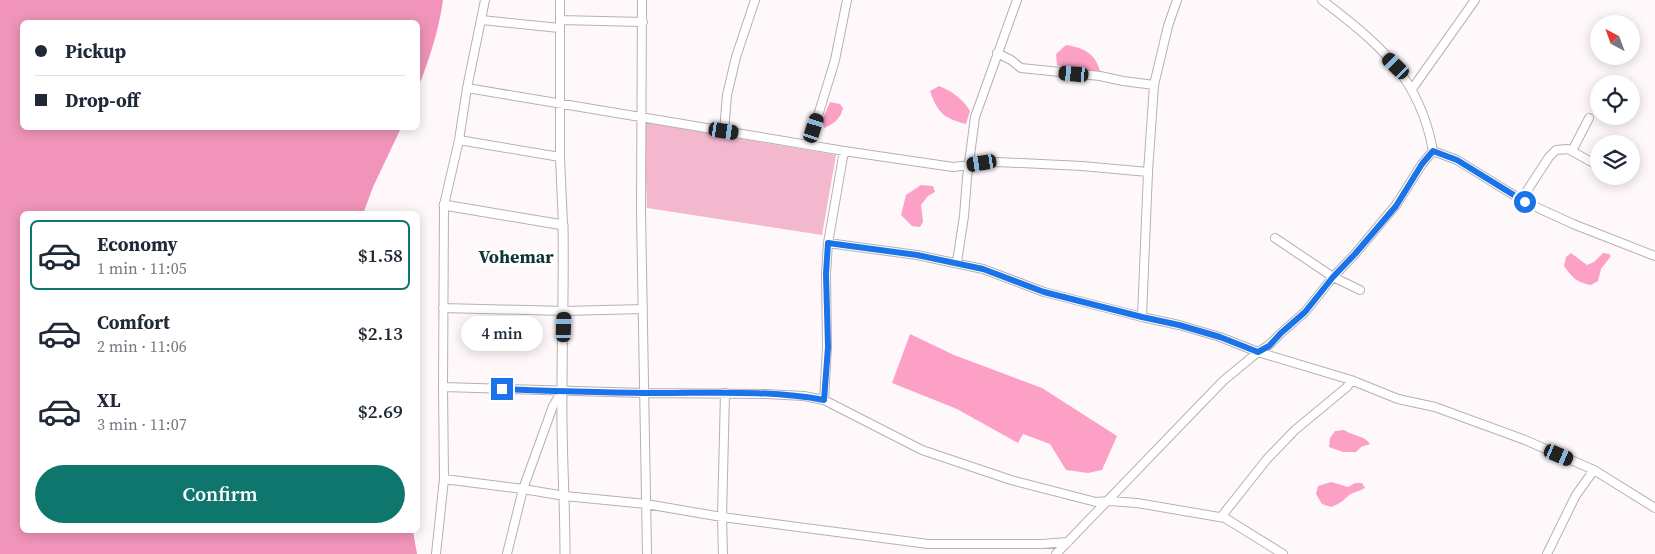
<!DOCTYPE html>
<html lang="en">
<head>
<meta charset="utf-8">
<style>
  :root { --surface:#fff; --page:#f6f6f7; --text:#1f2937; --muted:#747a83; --line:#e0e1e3; --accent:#0f766e }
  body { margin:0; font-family:"Source Serif 4",serif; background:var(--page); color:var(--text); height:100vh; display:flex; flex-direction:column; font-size:19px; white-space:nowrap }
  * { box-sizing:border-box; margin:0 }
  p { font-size:16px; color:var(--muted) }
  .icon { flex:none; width:28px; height:28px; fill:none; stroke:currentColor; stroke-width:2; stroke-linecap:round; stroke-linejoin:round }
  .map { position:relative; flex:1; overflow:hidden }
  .sheet { position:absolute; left:20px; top:211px; width:400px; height:322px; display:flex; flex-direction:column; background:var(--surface); border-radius:8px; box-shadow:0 2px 12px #0003 }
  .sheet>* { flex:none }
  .top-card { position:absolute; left:20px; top:20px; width:400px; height:110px; border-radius:8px; box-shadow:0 2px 12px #0003; display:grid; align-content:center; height:110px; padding:0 15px; background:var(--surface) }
  .needle { width:32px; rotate:319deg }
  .controls { position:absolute; left:1590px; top:15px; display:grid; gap:10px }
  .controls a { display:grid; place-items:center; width:50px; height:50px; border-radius:50%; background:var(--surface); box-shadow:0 2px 12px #0003; font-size:25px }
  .end { position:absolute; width:22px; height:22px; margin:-11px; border:6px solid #1a73e8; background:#fff; box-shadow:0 0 0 2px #fff }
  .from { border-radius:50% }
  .bubble { position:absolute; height:35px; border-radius:18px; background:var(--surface); box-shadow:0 2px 12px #0003; font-size:16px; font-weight:600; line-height:35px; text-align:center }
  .car { position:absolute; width:15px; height:30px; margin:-15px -8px; border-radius:6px; box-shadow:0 0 4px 1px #0007; background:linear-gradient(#222 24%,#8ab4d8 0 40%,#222 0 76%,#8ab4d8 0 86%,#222 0) }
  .top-card b { display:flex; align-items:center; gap:18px; height:48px; font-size:19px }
  .top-card b+b { border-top:1px solid var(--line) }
  .top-card i { width:12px; height:12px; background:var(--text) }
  ul { padding:9px 0 0; list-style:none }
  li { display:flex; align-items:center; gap:15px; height:70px; margin:0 10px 8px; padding:0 5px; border:2px solid transparent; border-radius:8px }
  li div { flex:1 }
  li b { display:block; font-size:19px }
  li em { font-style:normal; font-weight:600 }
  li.active { border-color:var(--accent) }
  li>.icon { width:45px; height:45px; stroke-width:1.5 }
  .button { display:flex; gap:10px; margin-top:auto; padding:10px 15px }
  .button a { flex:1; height:58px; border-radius:30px; background:var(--accent); color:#fff; font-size:20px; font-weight:600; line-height:58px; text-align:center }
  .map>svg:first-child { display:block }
  .green { fill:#f3b7ce }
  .forest { fill:#fda0c6 }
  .water { fill:#f094b9 }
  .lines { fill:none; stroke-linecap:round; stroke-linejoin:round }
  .minor-casing { stroke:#b7b0b3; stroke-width:10 }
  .tertiary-casing { stroke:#b7b0b3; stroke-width:11 }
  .minor { stroke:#fff; stroke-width:8 }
  .tertiary { stroke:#fff; stroke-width:9 }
  .route { stroke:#1a73e8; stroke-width:6 }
  .labels { text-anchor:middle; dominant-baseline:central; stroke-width:5; stroke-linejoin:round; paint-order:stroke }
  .district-label { font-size:18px; font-weight:bold; fill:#103434; stroke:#fff }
</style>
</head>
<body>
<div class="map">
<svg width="1655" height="554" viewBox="0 0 1655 554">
  <rect width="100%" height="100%" fill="#fff8fa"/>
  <path class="green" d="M644,122L836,155L822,235L647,208Z"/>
  <path class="forest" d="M1066,45C1084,48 1095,53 1100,71L1070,70L1057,65L1056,54Z
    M939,86C952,91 963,99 970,111L966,124C943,118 938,113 930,91Z
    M830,102L840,104L843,108C841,118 833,125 824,128L822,120Z
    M921,185L933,186L935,192L928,196L921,205L923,222L920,227L912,226L901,215L906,195Z
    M1571,253L1587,265L1594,262L1603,253L1609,254L1611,256L1601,269L1598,281L1591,285C1576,282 1573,278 1564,266L1566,257Z
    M910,334L954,355L1042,388L1117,436L1102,470L1088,473L1066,470L1050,444L1023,434L1018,443L957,409L892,383Z
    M1344,430C1353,436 1364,435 1370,444L1361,447L1356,452H1343L1329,447L1330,438L1335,431Z
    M1331,482L1348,487L1355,483H1362L1365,488C1360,491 1354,492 1349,495C1343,501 1339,504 1331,507L1322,504L1316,494L1318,486Z"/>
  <path class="water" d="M0,0H443C439,30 429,60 418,88V22H22V128H401L373,187L363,214H22V531H413L417,554H0Z"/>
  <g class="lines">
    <defs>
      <path id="minor" d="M560,0V157L563,225
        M642,0L641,212L647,554
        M482,20L559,28
        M560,20L643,22
        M997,53L1011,60L1021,68L1100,76L1123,81L1154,85
        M467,88L844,151L953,167L998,162L1082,166L1148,172
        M1412,89L1475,0
        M724,131L727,95L736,57L755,0
        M459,140L560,157
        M809,145L835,60L847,0
        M1433,151L1457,160L1525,202L1573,224L1655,256
        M1572,151L1589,118
        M1521,200L1549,157L1556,150L1568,149L1595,164
        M1275,238L1333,277L1360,290
        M828,243L917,255L983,269L1044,292L1142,317L1179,325L1220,337L1258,352L1351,380L1398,399L1435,407L1525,440L1594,470L1655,508
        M957,262L964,216L967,178L975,117L1017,0
        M443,308L564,311L643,309
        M1142,317L1148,172L1154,85L1168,26L1177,0
        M443,387L644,393L766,394L804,396L824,400L922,450L1011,480L1096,502L1109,501L1137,503L1225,518L1283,554
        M824,400L827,347L826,274L828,243L844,151
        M444,479L523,489L565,496L646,504L722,517L928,544H1042L1068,542
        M1221,517L1267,459L1295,430L1347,387L1351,380
        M436,554L444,479L443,387L444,205L459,140L467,88L485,0
        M507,554L523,489L553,406L562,391
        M723,554L722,517L725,393
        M1056,554L1223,381L1258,352L1269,345L1281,333L1305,312L1333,277L1355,254L1396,205L1422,164L1433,151C1420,77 1378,43 1322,0
        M1547,554L1576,495L1594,470"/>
      <path id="tertiary" d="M444,205L563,225C564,280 562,335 562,390C561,444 565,499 565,554"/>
    </defs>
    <use href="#minor" class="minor-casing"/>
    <use href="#tertiary" class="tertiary-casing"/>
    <use href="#minor" class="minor"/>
    <use href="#tertiary" class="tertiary"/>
  </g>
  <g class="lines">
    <path class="route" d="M502,389C555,391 607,393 659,393C714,393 770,390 824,400L828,347L826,274L828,243L917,255L983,269L1044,292L1142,317L1179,325L1220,337L1258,352L1269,346L1281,333L1305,312L1333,277L1355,254L1396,206L1422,164L1433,151L1457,160L1525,202"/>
  </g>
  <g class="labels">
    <g class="district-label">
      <text x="516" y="256">Vohemar</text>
    </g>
  </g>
</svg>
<div class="controls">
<a><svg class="needle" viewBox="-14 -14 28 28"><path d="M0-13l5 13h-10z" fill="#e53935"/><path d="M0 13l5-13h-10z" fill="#747a83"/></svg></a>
<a><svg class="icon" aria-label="locate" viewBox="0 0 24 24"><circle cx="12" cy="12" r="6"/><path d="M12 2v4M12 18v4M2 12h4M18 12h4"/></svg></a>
<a><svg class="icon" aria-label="layers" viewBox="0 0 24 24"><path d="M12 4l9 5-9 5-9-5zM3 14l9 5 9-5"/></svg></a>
</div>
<i class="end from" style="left:1525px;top:202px"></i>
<i class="end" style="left:502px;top:389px"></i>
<div class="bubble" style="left:461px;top:316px;width:82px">4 min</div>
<i class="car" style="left:1396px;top:66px;rotate:314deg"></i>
<i class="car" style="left:1074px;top:74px;rotate:275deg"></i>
<i class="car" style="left:814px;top:128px;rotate:18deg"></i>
<i class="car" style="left:724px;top:131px;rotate:99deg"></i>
<i class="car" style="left:982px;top:163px;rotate:261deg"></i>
<i class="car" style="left:564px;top:327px;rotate:2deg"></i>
<i class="car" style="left:1559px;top:455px;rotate:113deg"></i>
<div class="top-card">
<b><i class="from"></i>Pickup</b>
<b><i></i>Drop-off</b>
</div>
<section class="sheet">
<ul>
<li class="active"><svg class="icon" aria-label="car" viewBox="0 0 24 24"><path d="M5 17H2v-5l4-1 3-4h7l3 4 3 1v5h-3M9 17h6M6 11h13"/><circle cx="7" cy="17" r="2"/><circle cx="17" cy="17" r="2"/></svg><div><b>Economy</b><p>1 min · 11:05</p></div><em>$1.58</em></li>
<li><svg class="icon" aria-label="car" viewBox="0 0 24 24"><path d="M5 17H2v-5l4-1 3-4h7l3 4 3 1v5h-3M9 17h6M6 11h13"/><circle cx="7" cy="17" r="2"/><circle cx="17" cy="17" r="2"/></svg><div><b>Comfort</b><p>2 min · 11:06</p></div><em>$2.13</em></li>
<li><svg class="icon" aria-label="car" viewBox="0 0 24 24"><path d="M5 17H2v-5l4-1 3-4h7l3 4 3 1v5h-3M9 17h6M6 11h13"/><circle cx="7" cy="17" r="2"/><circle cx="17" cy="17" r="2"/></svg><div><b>XL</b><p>3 min · 11:07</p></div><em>$2.69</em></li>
</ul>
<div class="button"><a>Confirm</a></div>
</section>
</div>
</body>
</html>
